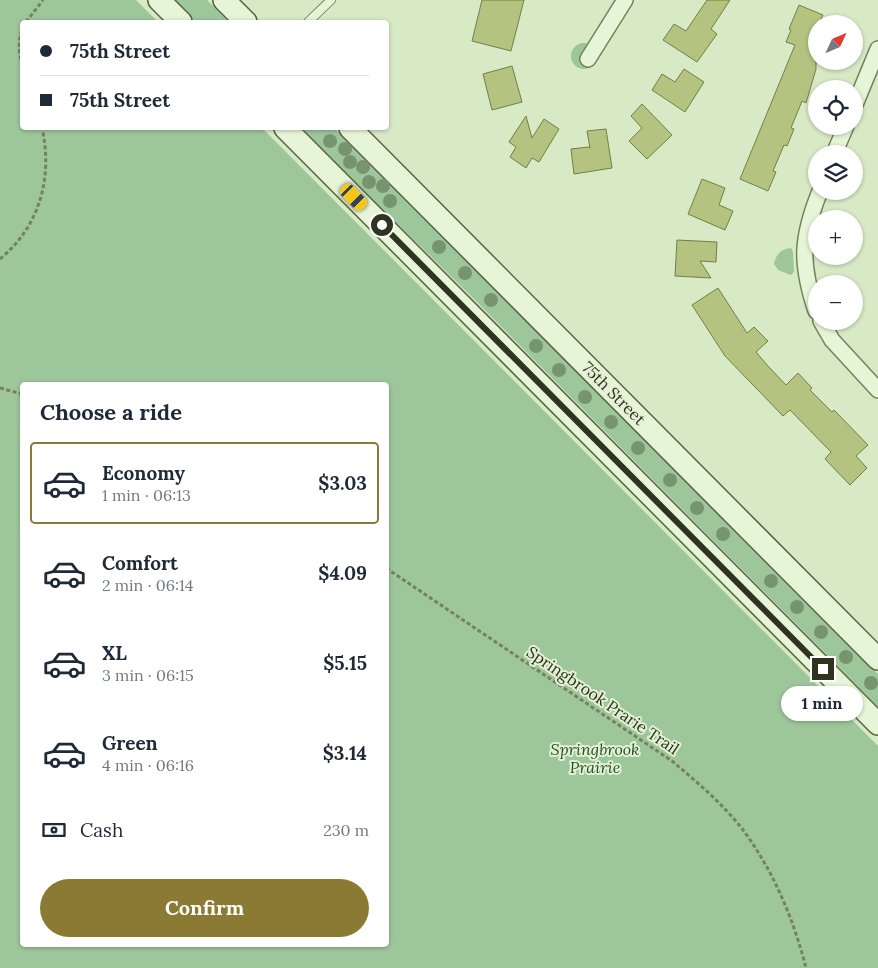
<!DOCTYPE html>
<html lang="en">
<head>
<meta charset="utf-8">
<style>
  :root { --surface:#fff; --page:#f2f2f3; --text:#1f2937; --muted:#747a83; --line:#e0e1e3; --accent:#8b7a33 }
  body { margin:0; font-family:Lora,serif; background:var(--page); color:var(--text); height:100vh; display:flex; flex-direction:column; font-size:19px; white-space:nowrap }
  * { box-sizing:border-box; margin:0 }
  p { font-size:16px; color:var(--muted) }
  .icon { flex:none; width:28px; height:28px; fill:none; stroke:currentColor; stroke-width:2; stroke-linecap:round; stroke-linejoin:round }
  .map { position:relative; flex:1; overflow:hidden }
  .drawer { position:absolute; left:20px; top:382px; width:369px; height:565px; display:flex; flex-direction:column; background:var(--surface); border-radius:5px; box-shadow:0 1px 4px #0004 }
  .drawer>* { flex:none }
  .banner { position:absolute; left:20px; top:20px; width:369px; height:110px; border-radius:5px; box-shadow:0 1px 4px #0004; display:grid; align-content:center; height:110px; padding:0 20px; background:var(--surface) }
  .needle { width:32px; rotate:46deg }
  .controls { position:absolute; left:808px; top:15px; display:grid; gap:10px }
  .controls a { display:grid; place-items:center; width:55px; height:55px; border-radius:50%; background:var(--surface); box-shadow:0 1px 4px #0004; font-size:25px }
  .end { position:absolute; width:22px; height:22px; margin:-11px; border:6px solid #2e341f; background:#fff; box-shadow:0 0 0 2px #fff }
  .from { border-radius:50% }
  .bubble { position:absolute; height:35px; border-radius:18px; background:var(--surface); box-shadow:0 1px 4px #0004; font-size:16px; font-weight:700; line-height:35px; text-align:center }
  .car { position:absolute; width:15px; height:30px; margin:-15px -8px; border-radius:6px; box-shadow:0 0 4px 1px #0007; background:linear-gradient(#f5c518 24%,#345 0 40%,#f5c518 0 76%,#345 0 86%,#f5c518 0) }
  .banner b { display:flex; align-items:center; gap:18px; height:48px; font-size:19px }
  .banner b+b { border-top:1px solid var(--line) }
  .banner i { width:12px; height:12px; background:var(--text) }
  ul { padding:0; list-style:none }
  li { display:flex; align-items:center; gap:15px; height:82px; margin:0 10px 8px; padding:0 10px; border:2px solid transparent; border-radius:5px }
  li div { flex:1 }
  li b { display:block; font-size:19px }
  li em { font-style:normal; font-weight:700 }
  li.active { border-color:var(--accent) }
  li>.icon { width:45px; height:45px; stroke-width:1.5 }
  h2 { padding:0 20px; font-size:22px; line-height:60px }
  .pay { display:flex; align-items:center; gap:12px; height:55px; padding:0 20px; font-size:19px }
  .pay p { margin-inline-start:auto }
  .primary-button { display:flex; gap:10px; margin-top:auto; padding:10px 20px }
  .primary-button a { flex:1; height:58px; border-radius:30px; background:var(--accent); color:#fff; font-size:20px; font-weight:700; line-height:58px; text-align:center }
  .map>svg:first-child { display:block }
  .green { fill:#9dc69a; fill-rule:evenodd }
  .building { fill:#b4c37f; stroke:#737f45 }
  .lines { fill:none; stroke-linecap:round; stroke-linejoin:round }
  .service-casing { stroke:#75825d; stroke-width:10 }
  .minor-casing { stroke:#75825d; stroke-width:18 }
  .secondary-casing { stroke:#596440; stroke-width:24 }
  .path { stroke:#75825d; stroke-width:3; stroke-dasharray:4 2.5; stroke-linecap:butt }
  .service { stroke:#e6f5d7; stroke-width:8 }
  .minor { stroke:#e6f5d7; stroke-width:15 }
  .secondary { stroke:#e6f5d7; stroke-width:21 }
  .tree { fill:#779470 }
  .route { stroke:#2e341f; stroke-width:6 }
  .labels { text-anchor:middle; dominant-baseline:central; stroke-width:4; stroke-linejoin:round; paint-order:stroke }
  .street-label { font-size:16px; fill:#2e341f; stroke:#e2f1d4 }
  .park-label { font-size:16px; font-style:italic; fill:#284e2a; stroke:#e2f1d4 }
</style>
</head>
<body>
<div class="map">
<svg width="878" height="968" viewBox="0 0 878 968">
  <rect width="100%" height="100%" fill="#d7e9c5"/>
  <path class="green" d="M0,0H136L158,22H22V128H262L878,746V968H0ZM22,385H386V945H22Z
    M172,0H207L229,22H195Z
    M571 56a13 13 0 1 1 26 0a13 13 0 1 1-26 0Z
    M300,128H334L878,674V707L469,294Z
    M791,248L793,252L794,272L791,275L778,270L774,264C776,255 780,249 791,248Z"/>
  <path class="building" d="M482,0H524L511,51L472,41Z
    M707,0H730L711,29L717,34L697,62L663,40L674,24L686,31Z
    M799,5L823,15L819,24H816V69L806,103L802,101L791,128L794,129L787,146L784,145L773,171L776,172L768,191L740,179L795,45L786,42L791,30L789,29Z
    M512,66L522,102L492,110L483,74Z
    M684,69L704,82L685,112L652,90L662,74L675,82Z
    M642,104L672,135L647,159L629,141L642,128L631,116Z
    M526,116L532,138L544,119L559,129L539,162L532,158L526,168L510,157L516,147L509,142Z
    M606,129L612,168L574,174L571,149L588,147L590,148L587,131Z
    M702,179L725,188L719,205L733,211L725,230L688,214Z
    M677,240L717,242L716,262L700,261L711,278L675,276Z
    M718,288L747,333L754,327L768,341L756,352L767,365L786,385L798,373L812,388L810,390L832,412L834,410L868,445L856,456L867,468L850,485L825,459L831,452L790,410L783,416L725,356L692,305Z"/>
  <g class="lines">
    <defs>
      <path id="service" d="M308,22L331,0"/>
      <path id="minor" d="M588,59L625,0
        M854,107L878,49
        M834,154L846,126
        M816,311C800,263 801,238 820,191
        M821,321L832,340L878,390"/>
      <path id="secondary" d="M159,0L181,22
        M224,0L246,22
        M285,128L878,724
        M350,128L878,659"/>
    </defs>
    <use href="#service" class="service-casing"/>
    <use href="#minor" class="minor-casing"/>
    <use href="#secondary" class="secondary-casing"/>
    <path class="path" d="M26,22L43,0
      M22,30C18,42 19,52 22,64
      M0,259C40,226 53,177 42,128
      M0,388L22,394
      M386,568L672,761C697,782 723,804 743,830C773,870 794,920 806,968"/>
    <use href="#service" class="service"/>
    <use href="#minor" class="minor"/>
    <use href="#secondary" class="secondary"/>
  </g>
  <g class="tree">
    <circle cx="330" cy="141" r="7"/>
    <circle cx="345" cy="149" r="7"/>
    <circle cx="350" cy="162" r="7"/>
    <circle cx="363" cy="167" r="7"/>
    <circle cx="369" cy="182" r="7"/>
    <circle cx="383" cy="186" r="7"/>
    <circle cx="390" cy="201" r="7"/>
    <circle cx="439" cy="247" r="7"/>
    <circle cx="465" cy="273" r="7"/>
    <circle cx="491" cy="300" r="7"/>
    <circle cx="536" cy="346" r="7"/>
    <circle cx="559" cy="370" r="7"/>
    <circle cx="585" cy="397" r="7"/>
    <circle cx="611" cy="422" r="7"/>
    <circle cx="638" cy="448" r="7"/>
    <circle cx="670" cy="480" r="7"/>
    <circle cx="697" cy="508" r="7"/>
    <circle cx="723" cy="534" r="7"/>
    <circle cx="771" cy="581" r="7"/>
    <circle cx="797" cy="607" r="7"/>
    <circle cx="821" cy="632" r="7"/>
    <circle cx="846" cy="657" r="7"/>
    <circle cx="871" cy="683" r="7"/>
  </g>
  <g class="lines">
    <path class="route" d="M382,225L823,669"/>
  </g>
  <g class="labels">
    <g class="street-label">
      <text transform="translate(614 393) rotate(45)">75th Street</text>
      <text transform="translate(603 700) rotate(34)">Springbrook Prarie Trail</text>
    </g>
    <g class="park-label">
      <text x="595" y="749">Springbrook<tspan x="595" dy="18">Prairie</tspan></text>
    </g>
  </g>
</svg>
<div class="controls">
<a><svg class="needle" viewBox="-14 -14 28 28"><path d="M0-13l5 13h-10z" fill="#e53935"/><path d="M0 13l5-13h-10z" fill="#747a83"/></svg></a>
<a><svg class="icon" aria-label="locate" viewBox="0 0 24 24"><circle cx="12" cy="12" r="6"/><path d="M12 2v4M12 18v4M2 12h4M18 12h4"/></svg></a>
<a><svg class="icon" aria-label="layers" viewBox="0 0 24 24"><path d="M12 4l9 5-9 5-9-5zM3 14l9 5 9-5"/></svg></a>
<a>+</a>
<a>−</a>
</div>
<i class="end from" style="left:382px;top:225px"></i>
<i class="end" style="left:823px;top:669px"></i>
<div class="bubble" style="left:781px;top:686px;width:82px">1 min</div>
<i class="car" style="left:354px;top:197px;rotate:135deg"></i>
<div class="banner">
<b><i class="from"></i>75th Street</b>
<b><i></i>75th Street</b>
</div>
<section class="drawer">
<h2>Choose a ride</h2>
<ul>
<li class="active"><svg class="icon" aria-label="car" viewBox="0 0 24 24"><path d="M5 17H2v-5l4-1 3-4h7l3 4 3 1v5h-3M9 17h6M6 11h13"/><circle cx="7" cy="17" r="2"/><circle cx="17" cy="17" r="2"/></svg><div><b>Economy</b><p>1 min · 06:13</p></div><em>$3.03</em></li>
<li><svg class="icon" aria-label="car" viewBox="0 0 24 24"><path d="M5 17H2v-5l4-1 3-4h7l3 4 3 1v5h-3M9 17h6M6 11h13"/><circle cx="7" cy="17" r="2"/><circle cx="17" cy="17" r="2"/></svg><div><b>Comfort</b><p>2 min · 06:14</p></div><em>$4.09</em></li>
<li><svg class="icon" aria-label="car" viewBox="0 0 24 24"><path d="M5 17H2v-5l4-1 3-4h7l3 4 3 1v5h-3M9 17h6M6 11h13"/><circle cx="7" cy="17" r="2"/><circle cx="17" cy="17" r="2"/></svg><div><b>XL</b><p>3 min · 06:15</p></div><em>$5.15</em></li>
<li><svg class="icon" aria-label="car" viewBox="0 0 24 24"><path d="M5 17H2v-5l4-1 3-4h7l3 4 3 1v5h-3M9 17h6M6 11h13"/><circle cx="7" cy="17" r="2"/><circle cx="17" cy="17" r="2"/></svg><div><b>Green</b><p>4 min · 06:16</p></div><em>$3.14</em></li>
</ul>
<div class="pay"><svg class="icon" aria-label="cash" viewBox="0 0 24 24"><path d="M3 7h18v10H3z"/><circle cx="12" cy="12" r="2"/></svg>Cash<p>230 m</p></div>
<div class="primary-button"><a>Confirm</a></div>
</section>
</div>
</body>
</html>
